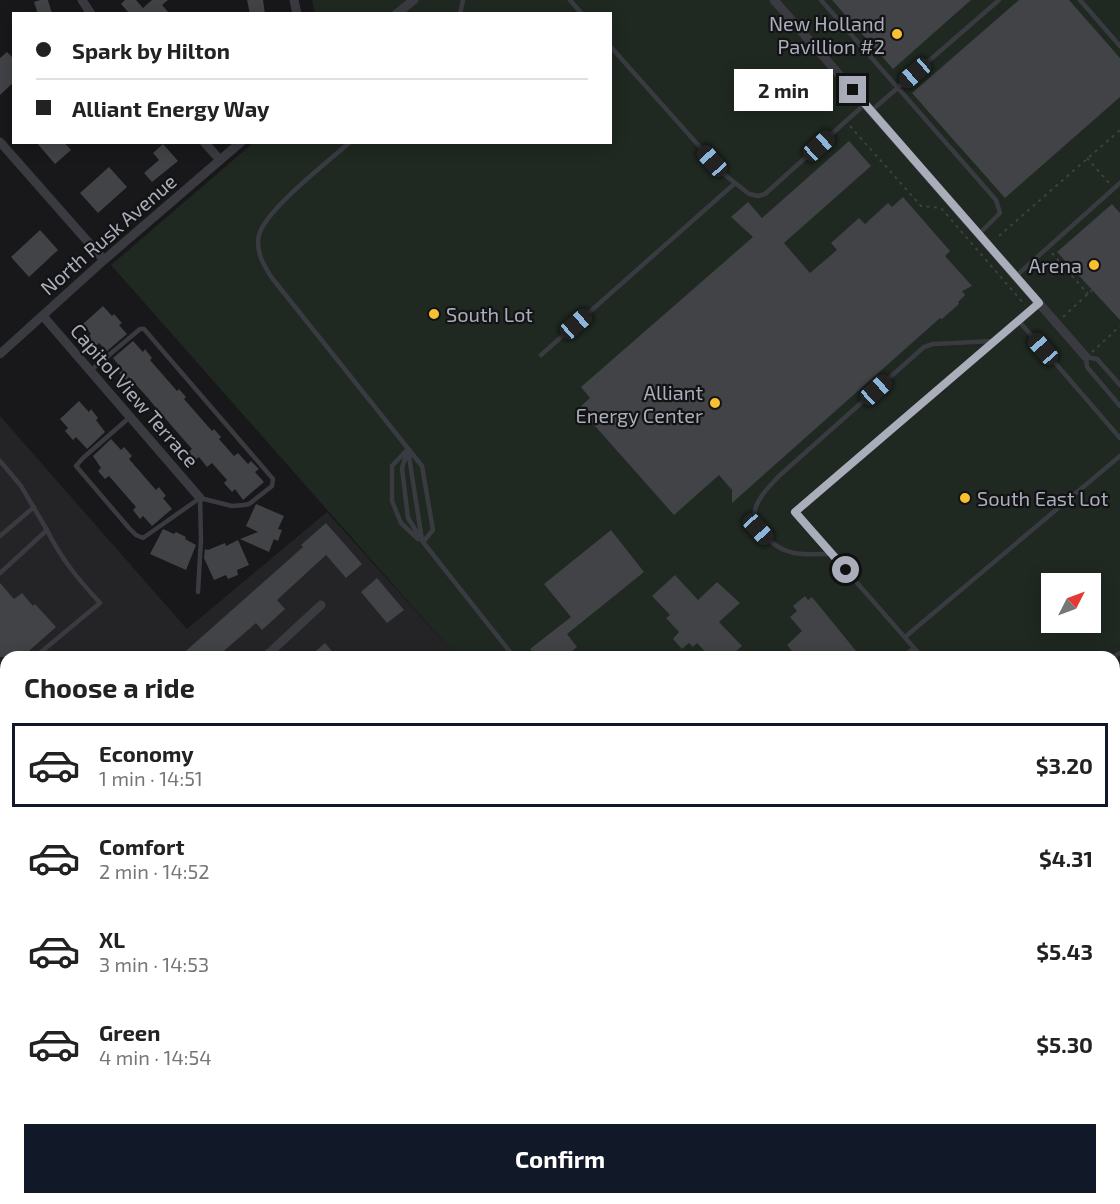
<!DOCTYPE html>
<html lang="en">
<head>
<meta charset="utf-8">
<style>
  :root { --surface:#fff; --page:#f2f2f2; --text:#222; --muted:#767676; --line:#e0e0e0; --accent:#111827 }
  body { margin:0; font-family:"Exo 2",sans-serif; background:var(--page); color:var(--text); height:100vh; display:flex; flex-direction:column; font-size:22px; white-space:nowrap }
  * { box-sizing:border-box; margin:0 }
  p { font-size:20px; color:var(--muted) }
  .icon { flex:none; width:33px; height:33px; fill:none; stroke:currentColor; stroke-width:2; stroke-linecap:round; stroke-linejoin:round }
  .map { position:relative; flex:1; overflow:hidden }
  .details { position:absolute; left:0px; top:651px; width:1120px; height:554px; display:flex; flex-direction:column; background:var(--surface); border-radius:18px 18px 0 0; box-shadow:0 3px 15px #0003 }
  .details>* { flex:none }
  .banner { position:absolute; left:12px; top:12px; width:600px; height:132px; border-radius:0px; box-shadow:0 3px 15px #0003; display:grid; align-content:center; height:132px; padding:0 24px; background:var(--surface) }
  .needle { width:39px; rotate:48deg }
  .tools { position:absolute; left:1041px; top:573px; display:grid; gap:12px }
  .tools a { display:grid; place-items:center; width:60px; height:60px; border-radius:0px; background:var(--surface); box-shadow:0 3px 15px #0003; font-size:30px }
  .end { position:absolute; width:27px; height:27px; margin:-14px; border:8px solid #a9aeba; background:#111; box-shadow:0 0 0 3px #111 }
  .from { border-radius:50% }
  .bubble { position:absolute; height:42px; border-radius:0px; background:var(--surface); box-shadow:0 3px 15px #0003; font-size:20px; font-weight:700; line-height:42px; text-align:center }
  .car { position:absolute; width:18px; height:36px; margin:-18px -9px; border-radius:8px; box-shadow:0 0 4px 2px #0007; background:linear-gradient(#222 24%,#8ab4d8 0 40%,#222 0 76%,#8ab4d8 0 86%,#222 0) }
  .banner b { display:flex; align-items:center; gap:21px; height:57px; font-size:22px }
  .banner b+b { border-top:2px solid var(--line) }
  .banner i { width:15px; height:15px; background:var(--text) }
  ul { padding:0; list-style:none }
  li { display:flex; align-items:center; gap:18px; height:84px; margin:0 12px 9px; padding:0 12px; border:3px solid transparent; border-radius:0px }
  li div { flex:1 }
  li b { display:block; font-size:22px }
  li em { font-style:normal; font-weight:700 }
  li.on { border-color:var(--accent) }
  li>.icon { width:54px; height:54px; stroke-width:1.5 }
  h2 { padding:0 24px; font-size:27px; line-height:72px }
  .cta { display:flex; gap:12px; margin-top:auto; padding:12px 24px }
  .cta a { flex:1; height:69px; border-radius:0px; background:var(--accent); color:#fff; font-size:24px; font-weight:700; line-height:69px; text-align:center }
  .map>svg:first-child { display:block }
  .built { fill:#242427 }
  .green { fill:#1f2821; fill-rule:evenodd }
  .building { fill:#424347 }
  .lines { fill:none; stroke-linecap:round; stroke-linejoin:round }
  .path { stroke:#3e4046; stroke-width:2; stroke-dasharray:3 4.5; stroke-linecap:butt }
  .lane { stroke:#3a3b41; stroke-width:4.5 }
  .street { stroke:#3a3b41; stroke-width:9 }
  .secondary { stroke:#46484f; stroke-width:12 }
  .highway { stroke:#646770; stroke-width:16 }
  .route { stroke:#a9aeba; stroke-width:8 }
  .poi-dot { fill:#f9c131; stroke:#131315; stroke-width:2 }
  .labels { text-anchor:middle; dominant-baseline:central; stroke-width:4.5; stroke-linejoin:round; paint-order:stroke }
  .poi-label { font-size:20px; fill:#a9aeba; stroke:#131315; text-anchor:end }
  .street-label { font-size:20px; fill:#a9aeba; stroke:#131315 }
</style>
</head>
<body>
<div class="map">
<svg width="1120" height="1204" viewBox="0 0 1120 1204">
  <rect width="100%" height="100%" fill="#18181a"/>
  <path class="built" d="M0,416L187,629L327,512L457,657H6V776L0,774Z
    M1114,902L1120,908V1177L1115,1182Z
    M0,919L6,922V1198L87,1199L79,1204H0Z
    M238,1198H384L405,1204H227Z
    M877,1199H1096L1089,1204H886Z"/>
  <path class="green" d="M312,0H1120V908L1114,902V657H457L111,265L253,143L610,142V14H315ZM1052,584H1090V622H1052Z"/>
  <path class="building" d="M40,0H48L52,14H38L34,2Z
    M125,0H136L143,8L152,0H168L162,5L170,14H130L121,4Z
    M247,0H263L265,14H250Z
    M832,0H971L893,69Z
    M1019,0H1069L1120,58V97L1005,198L912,93Z
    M7,52L14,59V82L0,95V58Z
    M849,141L871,166L784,243L810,273L837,250L831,243L859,218L865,224L888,203L892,207L903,197L950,251L945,256L972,286L962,291L965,295L958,302L959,304L942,319L940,318L732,503V490L719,475L674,515L579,408L590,398L581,387L753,237L731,217L748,202L762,218Z
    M36,142H64L71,150L55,164Z
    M163,144L178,161L152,182L144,173L159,160L153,153Z
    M109,167L127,187L98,213L80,193Z
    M1112,204L1120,213V320L1057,252Z
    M40,230L58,250L29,277L11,257Z
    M103,306L112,316L114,314L122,323L119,325L127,334L107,351L99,343L96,346L88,337L91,334L83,324Z
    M133,341L143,352L145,349L152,358L150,360L177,391L179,389L186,397L184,399L212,431L214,429L221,437L219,439L234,456L238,453L248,464L251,461L259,469L255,472L264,482L243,500L235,489L232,492L224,483L227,480L212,463L207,467L199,457L195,460L188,452L192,449L177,432L164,417L160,420L153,412L157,409L148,398L129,377L126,380L119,373L123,370L113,358Z
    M79,401L89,412L91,409L98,418L96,420L105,432L87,449L76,437L73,440L65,431L68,428L60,419Z
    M111,439L121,450L124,447L132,456L129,459L156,490L159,487L166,496L163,498L172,509L152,526L143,516L140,519L133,510L136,507L109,476L105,479L98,471L101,468L93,456Z
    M256,504L284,516L278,529L282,530L278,541L274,539L269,552L240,539L258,532L246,526Z
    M326,523L362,564L346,578L326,555L277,600L285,609L262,630L256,623L217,657H179L303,547L301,545Z
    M163,529L174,534L176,532L186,537L185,539L196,545L186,570L150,554Z
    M611,530L644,572L567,634L577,647L565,657H537L530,649L571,617L544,584Z
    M238,540L249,565L237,570L238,575L228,579L226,575L214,580L204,558L205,549L208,550L225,543L226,546Z
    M675,575L698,600L717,582L740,603L719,622L742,646L730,657H710L697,643L693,647L689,643L682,649L673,639L679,632L666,618L670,615L652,596Z
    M377,578L404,610L387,623L361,592Z
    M0,583L14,599L22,593L33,606L35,604L56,627L22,657H0Z
    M805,596L808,600L812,597L861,657H797L787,645L802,631L790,617L797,611L793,606Z
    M325,643L337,657H309Z"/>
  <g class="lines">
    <path class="path" d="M850,126L921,206L941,208L1025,305
      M1087,158L1109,183
      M999,236L1120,130
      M1052,253L1088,294
      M1063,317L1092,290
      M1092,352L1120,326
      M1114,764L1120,761
      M0,1149L6,1155
      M43,1198L48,1204
      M100,1204L111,1198"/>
    <path class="lane" d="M570,0L582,14
      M821,0L996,200L1000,213L979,234
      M1080,0L1120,46
      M460,14L463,0
      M610,46L724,174L749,194L758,196L765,194L865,104
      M871,111L999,0
      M350,142C328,162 266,209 259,235C255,251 264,266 272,278L422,466L433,530L423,542
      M1016,276L1120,183
      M1018,320L1120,438
      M541,355L734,184
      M90,371L140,329H144L273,479L272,486L249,504L244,505L232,506L200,498
      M1120,385L1097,359L1086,357L1087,367L1120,406
      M130,417L83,458L76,466L129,528L136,535L143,538L200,498L201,539L198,592
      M408,449L402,468L408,518L423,542L514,657
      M408,450L422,540
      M406,451L392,466V501L401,523L418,539
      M0,461L21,486L47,530L0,573
      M0,536L34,507
      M831,554C819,554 806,555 794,553C785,551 777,547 770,541C740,517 759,497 779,476L924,347L933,344L993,341
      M905,637L1120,456
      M688,654L691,657
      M35,657L100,603C79,580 61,559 47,530
      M903,657L914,648
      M922,657L795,512L1039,303
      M1113,657L1120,653
      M0,686L6,681
      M0,946L6,948
      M0,1120L6,1126"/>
    <path class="street" d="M82,0L91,14
      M294,0L297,14
      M774,0L1086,357
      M396,14L414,0
      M0,142L104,260
      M204,142L220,160
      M43,316L200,498
      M0,354L104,260L241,142
      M265,657L321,605"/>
    <path class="secondary" d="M1114,726L1120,724
      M0,789L6,791
      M0,1170L6,1176
      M25,1198L30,1204
      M139,1204L150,1198
      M188,1204L199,1198"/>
    <path class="highway" d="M0,836L6,839
      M0,875L6,878
      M0,893L6,897
      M672,1198L692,1204
      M707,1198L719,1204
      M786,1198L798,1204
      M832,1198L840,1204"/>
  </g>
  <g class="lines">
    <path class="route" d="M846,570L795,512L1039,303L853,90"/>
  </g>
  <g class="poi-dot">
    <circle cx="897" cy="34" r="6"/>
    <circle cx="1094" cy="265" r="6"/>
    <circle cx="434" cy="314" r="6"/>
    <circle cx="715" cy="403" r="6"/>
    <circle cx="965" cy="498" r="6"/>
  </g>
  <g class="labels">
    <g class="poi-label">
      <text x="885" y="23">New Holland<tspan x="885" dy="23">Pavillion #2</tspan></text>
      <text x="1082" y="265">Arena</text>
      <text x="446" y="314" text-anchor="start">South Lot</text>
      <text x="703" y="392">Alliant<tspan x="703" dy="23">Energy Center</tspan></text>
      <text x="977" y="498" text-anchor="start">South East Lot</text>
    </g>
    <g class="street-label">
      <text transform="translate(108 234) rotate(-41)">North Rusk Avenue</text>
      <text transform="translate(135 395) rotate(49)">Capitol View Terrace</text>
    </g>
  </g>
</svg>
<div class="tools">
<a><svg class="needle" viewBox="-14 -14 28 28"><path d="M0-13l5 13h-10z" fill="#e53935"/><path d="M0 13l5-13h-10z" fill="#767676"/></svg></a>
</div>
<i class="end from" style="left:846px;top:570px"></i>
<i class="end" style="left:853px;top:90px"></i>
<div class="bubble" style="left:734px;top:69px;width:99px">2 min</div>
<i class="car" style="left:915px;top:73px;rotate:229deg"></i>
<i class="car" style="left:819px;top:146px;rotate:48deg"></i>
<i class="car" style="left:712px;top:161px;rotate:318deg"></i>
<i class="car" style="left:576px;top:324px;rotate:49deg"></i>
<i class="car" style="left:1043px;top:349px;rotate:319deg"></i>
<i class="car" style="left:876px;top:390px;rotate:48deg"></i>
<i class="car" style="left:758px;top:529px;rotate:138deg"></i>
<div class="banner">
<b><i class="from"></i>Spark by Hilton</b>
<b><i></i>Alliant Energy Way</b>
</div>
<section class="details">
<h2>Choose a ride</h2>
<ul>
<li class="on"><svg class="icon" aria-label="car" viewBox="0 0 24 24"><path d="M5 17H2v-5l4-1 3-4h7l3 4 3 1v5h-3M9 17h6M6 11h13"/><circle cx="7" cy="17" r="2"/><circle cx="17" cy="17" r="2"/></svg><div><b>Economy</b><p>1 min · 14:51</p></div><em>$3.20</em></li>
<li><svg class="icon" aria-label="car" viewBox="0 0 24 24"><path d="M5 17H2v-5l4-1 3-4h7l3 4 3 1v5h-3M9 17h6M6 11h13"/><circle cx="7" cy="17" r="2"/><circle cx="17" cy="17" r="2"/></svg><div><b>Comfort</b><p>2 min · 14:52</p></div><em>$4.31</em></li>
<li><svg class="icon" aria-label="car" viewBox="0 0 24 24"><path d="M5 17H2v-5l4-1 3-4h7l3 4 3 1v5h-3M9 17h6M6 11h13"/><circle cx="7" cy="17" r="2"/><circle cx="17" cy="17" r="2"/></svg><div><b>XL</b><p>3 min · 14:53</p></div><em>$5.43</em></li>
<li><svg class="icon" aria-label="car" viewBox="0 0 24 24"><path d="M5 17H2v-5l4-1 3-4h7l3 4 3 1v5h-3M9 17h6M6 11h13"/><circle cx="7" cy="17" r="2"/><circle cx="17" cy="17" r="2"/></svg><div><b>Green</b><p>4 min · 14:54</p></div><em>$5.30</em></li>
</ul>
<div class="cta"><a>Confirm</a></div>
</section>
</div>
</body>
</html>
